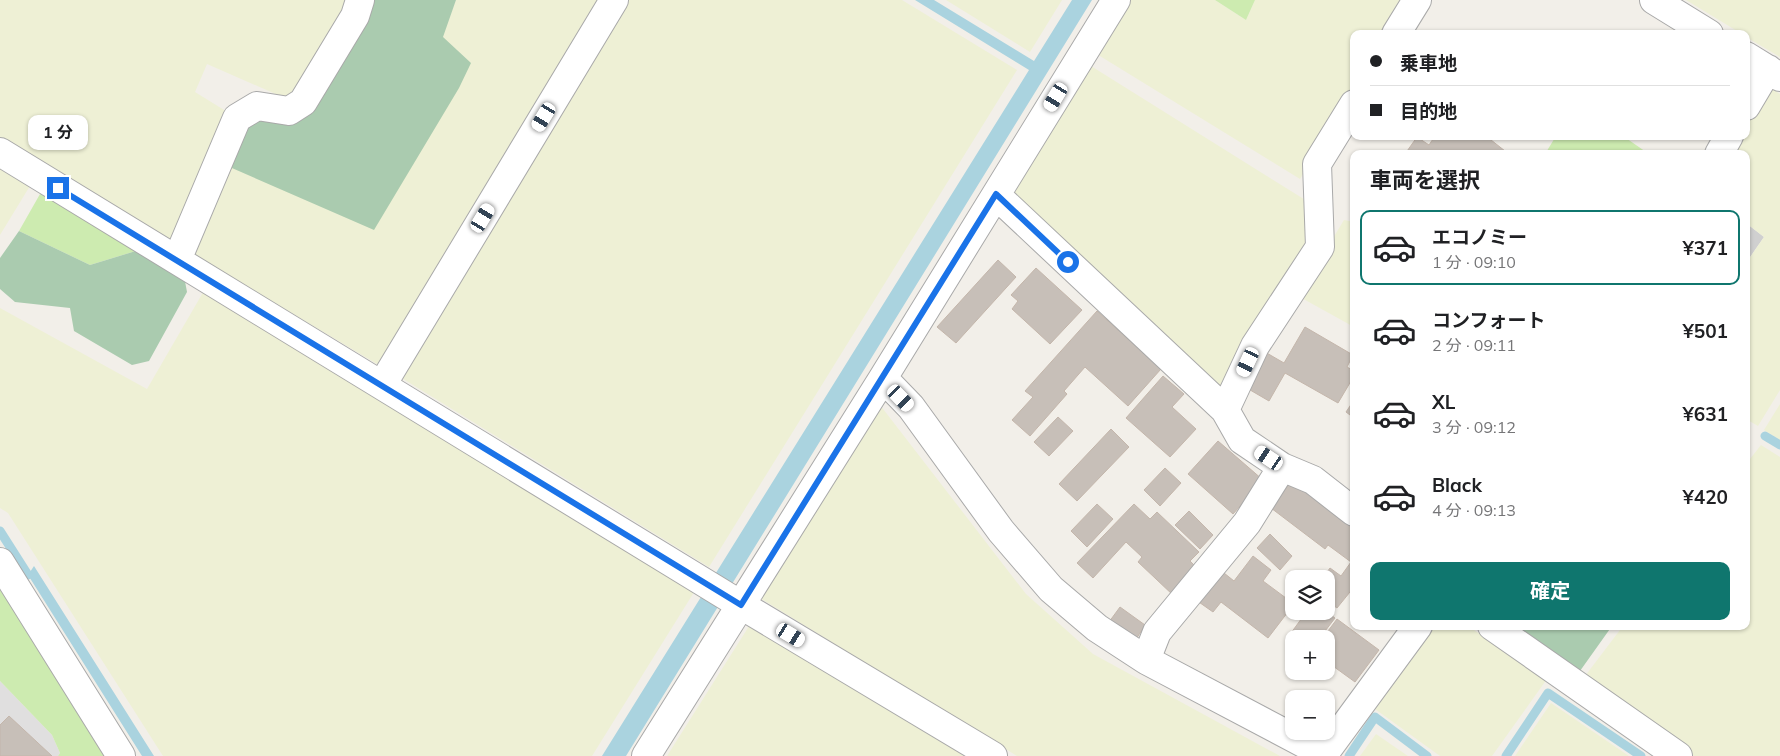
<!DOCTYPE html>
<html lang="ja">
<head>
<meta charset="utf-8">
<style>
  :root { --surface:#fff; --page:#f2f2f2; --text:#202124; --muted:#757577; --line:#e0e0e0; --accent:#0f766e }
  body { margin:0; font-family:Mulish,"Noto Sans JP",sans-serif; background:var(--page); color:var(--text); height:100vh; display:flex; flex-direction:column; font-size:19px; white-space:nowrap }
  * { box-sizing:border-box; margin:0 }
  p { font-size:16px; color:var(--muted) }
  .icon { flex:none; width:28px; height:28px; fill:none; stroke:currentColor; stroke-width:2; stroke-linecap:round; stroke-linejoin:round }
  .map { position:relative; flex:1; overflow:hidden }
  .panel { position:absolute; left:1350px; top:150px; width:400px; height:480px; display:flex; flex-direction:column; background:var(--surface); border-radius:10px; box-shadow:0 1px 4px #0004 }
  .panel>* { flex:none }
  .hud { position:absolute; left:1350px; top:30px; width:400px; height:110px; border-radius:10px; box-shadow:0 1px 4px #0004; display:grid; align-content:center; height:110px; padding:0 20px; background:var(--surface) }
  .fabs { position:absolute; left:1285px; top:570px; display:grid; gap:10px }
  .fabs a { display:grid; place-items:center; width:50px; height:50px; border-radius:10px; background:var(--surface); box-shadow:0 1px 4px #0004; font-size:25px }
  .end { position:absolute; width:22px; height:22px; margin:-11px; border:6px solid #1a73e8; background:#fff; box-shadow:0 0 0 2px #fff }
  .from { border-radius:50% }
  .bubble { position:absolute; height:35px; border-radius:10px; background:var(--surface); box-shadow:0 1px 4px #0004; font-size:16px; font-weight:700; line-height:35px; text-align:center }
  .car { position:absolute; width:15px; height:30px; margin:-15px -8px; border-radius:6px; box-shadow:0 0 4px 1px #0007; background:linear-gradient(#fff 24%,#345 0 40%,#fff 0 76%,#345 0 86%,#fff 0) }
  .hud b { display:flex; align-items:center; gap:18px; height:48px; font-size:19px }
  .hud b+b { border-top:1px solid var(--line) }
  .hud i { width:12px; height:12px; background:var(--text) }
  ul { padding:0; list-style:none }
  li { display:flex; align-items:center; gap:15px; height:75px; margin:0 10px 8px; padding:0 10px; border:2px solid transparent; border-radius:10px }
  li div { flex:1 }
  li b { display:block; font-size:19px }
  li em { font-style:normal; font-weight:700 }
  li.current { border-color:var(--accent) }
  li>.icon { width:45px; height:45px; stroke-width:1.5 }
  h2 { padding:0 20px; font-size:22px; line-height:60px }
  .cta { display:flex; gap:10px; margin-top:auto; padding:10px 20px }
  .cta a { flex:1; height:58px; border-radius:10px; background:var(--accent); color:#fff; font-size:20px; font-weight:700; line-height:58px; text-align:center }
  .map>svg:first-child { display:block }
  .residential { fill:#e0dfdf }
  .religious { fill:#d0d0d0 }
  .farmland { fill:#eef0d5 }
  .grass { fill:#cdebb0 }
  .cemetery { fill:#aacbaf }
  .water { fill:#aad3df }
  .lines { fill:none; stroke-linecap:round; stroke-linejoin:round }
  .stream { stroke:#aad3df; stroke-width:9 }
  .building { fill:#c7bfb8; stroke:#c4b6ab }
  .street-casing { stroke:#a9a9a9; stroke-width:30 }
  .street { stroke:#fff; stroke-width:28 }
  .route { stroke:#1a73e8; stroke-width:6 }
</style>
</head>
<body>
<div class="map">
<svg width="1780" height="756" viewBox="0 0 1780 756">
  <rect width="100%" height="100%" fill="#f2efe9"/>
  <path class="residential" d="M0,681L52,735L60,753L58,756H0Z"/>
  <path class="religious" d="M1746,223L1764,237L1746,263Z"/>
  <path class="farmland" d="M0,0H350L294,102L207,64L195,92L229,113L173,242L0,140Z
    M456,0H600L382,367L191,253L225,165L442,37Z
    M628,0H902L1017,70L709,567L400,377Z
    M946,0H1062L1030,52Z
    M1127,0H1215L1246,20L1255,0H1407L1387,34H1354V89L1300,179L1095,53Z
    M1686,0H1780V57L1746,37V34H1742Z
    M1091,66L1307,201V255L1222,394L1009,190Z
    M1768,86L1780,94V390L1758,426L1746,419V263L1764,237L1746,223V154H1728L1738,136H1746V123Z
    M0,161L33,181L0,235Z
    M1344,220L1354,222V327L1298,296Z
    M205,289L696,589L592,756H163L8,513L0,508V308L147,389Z
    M1780,404V440L1764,430Z
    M880,405L1026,594L1093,654L1280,756H1017L760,598Z
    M1761,445L1780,457V756H1694L1582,680L1623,626H1746V464Z
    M751,623L969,756H667Z
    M1431,626H1468L1547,679L1492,756H1440L1375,709Z
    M1551,703L1629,756H1515Z
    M1376,734L1408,756H1360Z"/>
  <path class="grass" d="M1215,0H1255L1246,20Z
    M1556,136H1623L1649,154H1545Z
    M44,187L139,250L90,265L19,231Z
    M0,583L107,756H58L60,753L52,735L0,681Z"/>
  <path class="cemetery" d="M369,0H456L443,37L471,63L459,88L374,230L225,165L241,125L260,112L295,120Z
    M19,231L90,265L139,250L184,276L187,292L149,361L132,365L74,331L70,308L15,302L0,289V258Z
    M1503,626H1612L1575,678Z"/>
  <path class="water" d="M915,0H934L1034,61L1072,0H1092L626,756H602L1029,70Z
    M34,566L154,756H142L28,575Z"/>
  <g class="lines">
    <path class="stream" d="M1765,436L1780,445
      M0,531L28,575
      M1349,756L1375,717L1427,756
      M1506,756L1548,693L1641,756"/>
  </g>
  <path class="building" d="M1435,136H1486L1505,151L1503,154H1405L1417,137L1429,145Z
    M998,260L1016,277L956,343L937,327Z
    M1036,268L1082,310L1050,344L1012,309L1018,301L1011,295Z
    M1097,311L1161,369L1128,406L1085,367L1064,391L1067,394L1030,436L1012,420L1033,397L1025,391Z
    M1305,327L1353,355L1347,367L1354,371V376L1338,403L1285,373L1269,401L1245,387L1265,352L1284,363Z
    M1163,376L1184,394L1172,407L1196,429L1170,457L1126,418Z
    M1354,400V418L1346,412Z
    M1058,417L1073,431L1049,456L1034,442Z
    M1111,429L1129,447L1077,501L1059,484Z
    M1218,441L1263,480L1233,514L1188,474Z
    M1165,468L1181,483L1160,506L1144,490Z
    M1293,479L1354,525V587L1337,608L1326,600V579H1322L1330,568L1341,576L1351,562L1328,545L1325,549L1271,508Z
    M1097,504L1113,519L1087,547L1071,531Z
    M1134,504L1150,519L1157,512L1199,552L1190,561L1199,570L1174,596L1138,562L1142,557L1126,542L1093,578L1077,563Z
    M1189,511L1213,535L1200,549L1175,525Z
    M1270,534L1292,556L1280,570L1257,548Z
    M1253,556L1271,570L1263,581L1294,604L1268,638L1221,602L1213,612L1196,600L1219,569L1234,581Z
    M1120,607L1145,625L1135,641L1109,622Z
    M1307,611H1325L1335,618L1319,639H1298L1291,633Z
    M1337,619L1379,650L1355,682L1326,661V639H1322Z
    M9,716L52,756H0V725Z"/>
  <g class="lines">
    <defs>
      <path id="street" d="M1654,0L1709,34
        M1396,34L1417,0
        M1746,56L1780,77
        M1746,106L1768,69
        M0,152L741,605L993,756
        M1719,154L1729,136
        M996,195L1225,410L1242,440L1282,467L1313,480L1354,512
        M177,260L237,118L257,106L289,111L303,102L355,16L360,0
        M883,378L911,407L1001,531L1051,589L1097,628L1146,660L1324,754L1323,756
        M382,385L614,0
        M1225,410L1255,346L1320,247L1317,164L1354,104
        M0,562L121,756
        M1492,626L1678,756
        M1146,660L1157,632L1247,523L1282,467
        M1324,754L1418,626
        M646,756L883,378L1116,0"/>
    </defs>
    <use href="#street" class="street-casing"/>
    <use href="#street" class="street"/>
  </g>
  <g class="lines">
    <path class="route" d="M58,188L741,605L996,194L1068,262"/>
  </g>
</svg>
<div class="fabs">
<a><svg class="icon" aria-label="layers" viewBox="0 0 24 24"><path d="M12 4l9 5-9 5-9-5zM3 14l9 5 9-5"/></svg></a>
<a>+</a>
<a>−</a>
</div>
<i class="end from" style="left:1068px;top:262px"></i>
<i class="end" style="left:58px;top:188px"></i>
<div class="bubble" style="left:28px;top:115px;width:60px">1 分</div>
<i class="car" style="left:1056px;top:97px;rotate:211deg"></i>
<i class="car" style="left:544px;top:117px;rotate:211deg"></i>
<i class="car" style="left:483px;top:218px;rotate:31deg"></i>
<i class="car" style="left:1248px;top:362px;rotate:205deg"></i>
<i class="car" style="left:901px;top:398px;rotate:136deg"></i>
<i class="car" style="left:1269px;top:458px;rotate:304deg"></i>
<i class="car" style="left:791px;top:635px;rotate:121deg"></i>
<div class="hud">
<b><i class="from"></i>乗車地</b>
<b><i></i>目的地</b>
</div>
<section class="panel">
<h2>車両を選択</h2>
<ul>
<li class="current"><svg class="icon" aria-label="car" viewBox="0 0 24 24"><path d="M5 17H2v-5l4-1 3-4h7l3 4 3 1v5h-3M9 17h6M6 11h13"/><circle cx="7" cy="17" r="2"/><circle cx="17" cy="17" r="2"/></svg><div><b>エコノミー</b><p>1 分 · 09:10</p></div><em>¥371</em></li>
<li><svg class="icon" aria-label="car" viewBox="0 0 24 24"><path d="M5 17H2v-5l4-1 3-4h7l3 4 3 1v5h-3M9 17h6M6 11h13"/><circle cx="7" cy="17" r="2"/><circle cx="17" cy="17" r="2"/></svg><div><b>コンフォート</b><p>2 分 · 09:11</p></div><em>¥501</em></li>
<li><svg class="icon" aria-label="car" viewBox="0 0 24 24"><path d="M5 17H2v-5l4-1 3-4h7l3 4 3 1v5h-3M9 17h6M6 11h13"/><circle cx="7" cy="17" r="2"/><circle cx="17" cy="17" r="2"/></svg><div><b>XL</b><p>3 分 · 09:12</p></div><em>¥631</em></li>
<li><svg class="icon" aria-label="car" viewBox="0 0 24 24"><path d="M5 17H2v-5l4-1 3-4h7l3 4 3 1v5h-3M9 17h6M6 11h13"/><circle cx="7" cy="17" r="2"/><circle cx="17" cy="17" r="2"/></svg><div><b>Black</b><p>4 分 · 09:13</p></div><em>¥420</em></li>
</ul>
<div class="cta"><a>確定</a></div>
</section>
</div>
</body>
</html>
